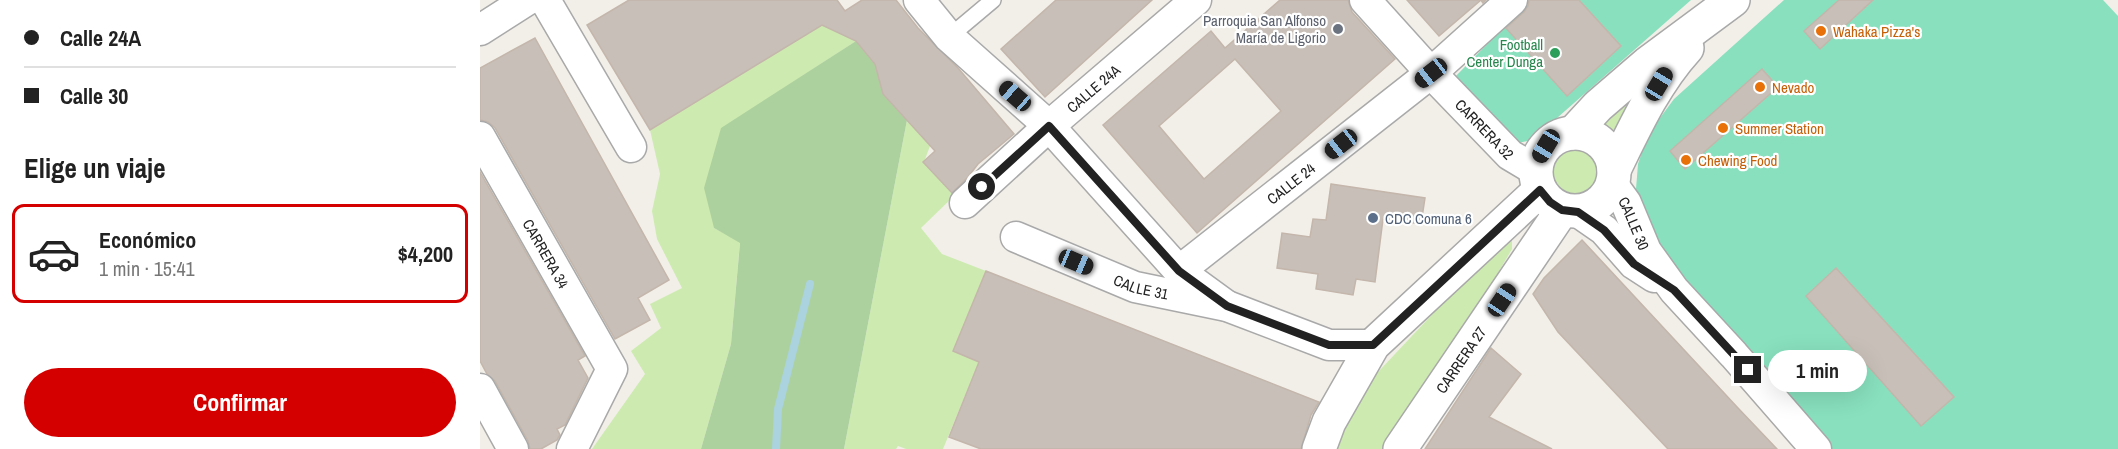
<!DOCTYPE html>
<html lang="es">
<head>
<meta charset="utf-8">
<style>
  :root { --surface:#fff; --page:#f6f6f6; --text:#222; --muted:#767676; --line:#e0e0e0; --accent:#d40000 }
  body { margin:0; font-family:"Archivo Narrow",sans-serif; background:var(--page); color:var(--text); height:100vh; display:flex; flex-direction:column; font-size:22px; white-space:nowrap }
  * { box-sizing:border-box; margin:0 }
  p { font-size:20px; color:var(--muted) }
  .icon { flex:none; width:33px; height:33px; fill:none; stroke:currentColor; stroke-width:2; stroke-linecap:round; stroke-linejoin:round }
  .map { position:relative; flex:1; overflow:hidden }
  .sheet { display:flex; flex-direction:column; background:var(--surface); width:480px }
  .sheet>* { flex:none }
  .guide { display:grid; align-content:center; height:132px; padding:0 24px; background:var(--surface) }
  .end { position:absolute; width:27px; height:27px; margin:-14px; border:8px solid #222; background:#fff; box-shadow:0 0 0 3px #fff }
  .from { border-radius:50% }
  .bubble { position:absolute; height:42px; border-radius:21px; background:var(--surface); box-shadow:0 6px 24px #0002; font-size:20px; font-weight:700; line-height:42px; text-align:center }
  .car { position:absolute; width:18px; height:36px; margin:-18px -9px; border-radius:8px; box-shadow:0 0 4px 2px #0007; background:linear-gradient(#222 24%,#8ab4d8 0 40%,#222 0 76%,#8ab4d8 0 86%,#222 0) }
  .guide b { display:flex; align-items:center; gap:21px; height:57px; font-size:22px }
  .guide b+b { border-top:2px solid var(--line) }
  .guide i { width:15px; height:15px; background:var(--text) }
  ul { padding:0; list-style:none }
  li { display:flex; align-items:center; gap:18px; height:99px; margin:0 12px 9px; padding:0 12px; border:3px solid transparent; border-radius:12px }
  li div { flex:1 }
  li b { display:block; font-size:22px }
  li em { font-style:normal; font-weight:700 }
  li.selected { border-color:var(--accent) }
  li>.icon { width:54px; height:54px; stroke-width:1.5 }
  h2 { padding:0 24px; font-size:27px; line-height:72px }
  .primary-button { display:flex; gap:12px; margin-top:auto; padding:12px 24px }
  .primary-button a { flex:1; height:69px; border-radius:36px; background:var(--accent); color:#fff; font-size:24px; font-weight:700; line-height:69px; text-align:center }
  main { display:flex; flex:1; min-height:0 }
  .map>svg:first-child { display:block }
  .grass { fill:#cdebb0 }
  .forest { fill:#add19e }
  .pitch { fill:#88e0be }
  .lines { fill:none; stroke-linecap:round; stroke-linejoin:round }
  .stream { stroke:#aad3df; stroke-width:8 }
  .building { fill:#c7bfb8; stroke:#c4b6ab; stroke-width:1.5; fill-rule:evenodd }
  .service-casing { stroke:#a9a9a9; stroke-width:18 }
  .minor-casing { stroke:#a9a9a9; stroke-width:33 }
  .tertiary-casing { stroke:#a9a9a9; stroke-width:36 }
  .service { stroke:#fff; stroke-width:15 }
  .minor { stroke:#fff; stroke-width:30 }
  .tertiary { stroke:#fff; stroke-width:33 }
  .route { stroke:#222; stroke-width:8 }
  .worship-dot { fill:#6b7280; stroke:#fff; stroke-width:2 }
  .food-dot { fill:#e8710a; stroke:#fff; stroke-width:2 }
  .leisure-dot { fill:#2e9e5b; stroke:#fff; stroke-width:2 }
  .service-dot { fill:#5c6f8a; stroke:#fff; stroke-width:2 }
  .labels { text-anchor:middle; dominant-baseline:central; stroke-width:4.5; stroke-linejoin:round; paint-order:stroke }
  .worship-label { font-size:15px; fill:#5b616d; stroke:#fff; text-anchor:end }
  .food-label { font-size:15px; fill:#c56008; stroke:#fff; text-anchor:start }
  .leisure-label { font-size:15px; fill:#27864d; stroke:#fff; text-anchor:end }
  .street-label { font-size:15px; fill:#222; stroke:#fff }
  .service-label { font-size:15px; fill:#4e5e75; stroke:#fff; text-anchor:start }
</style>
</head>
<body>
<main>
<section class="sheet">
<div class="guide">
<b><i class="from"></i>Calle 24A</b>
<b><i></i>Calle 30</b>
</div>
<h2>Elige un viaje</h2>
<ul>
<li class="selected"><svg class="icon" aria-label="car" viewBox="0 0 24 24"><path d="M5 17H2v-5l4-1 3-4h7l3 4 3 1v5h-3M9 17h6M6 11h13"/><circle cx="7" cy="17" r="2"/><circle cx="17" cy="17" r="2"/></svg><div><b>Económico</b><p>1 min · 15:41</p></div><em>$4,200</em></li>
</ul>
<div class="primary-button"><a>Confirmar</a></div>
</section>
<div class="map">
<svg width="1638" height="449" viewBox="0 0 1638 449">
  <rect width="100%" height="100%" fill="#f2efe9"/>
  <path class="grass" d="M342,25L376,41L241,129L234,228L260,242L251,344L221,449H112L165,374L151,351L181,328L170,304L202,288L177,239L172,211L180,174L170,130Z
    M1161,87L1147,106L1136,136L1125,124L1117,120Z
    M427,120L450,146L444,162L474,196L441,228L462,254L506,271L473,351L499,362L463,449H426L418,446L416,449H364Z
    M1068 173a26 26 0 1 1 52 0a26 26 0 1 1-52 0Z
    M1028,234L1032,238V249L988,324L903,449H856L882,389Z"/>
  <path class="forest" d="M376,41L395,64L403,94L427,120L364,449H221L251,344L260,243L234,228L224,188L241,128Z"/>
  <path class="pitch" d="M1053,0H1211L1052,140L1033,144L973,79L1024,27Z
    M1304,0H1623L1638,16V449H1349L1180,258L1159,215L1156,189L1158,164L1168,134L1194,99Z"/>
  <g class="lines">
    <path class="stream" d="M296,449L298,409L330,284"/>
  </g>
  <path class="building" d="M149,0H357L365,11L382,0H416L438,28L478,68L534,134L498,164L488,177L472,193L443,162L455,151L403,94L395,64L376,41L342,25L170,130L107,25Z
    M576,0H672L565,97L521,49Z
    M800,0H868L872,12L915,59L717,233L623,125L731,31L745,48ZM755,59L801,111L724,179L679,126Z
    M927,0H1006L1003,3L1001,0L959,36Z
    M1049,0H1099L1141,46L1087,96L1026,28L1044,12L1048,6Z
    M1359,0H1393L1340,49L1324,31Z
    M55,38L189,280L158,298L170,320L135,339L15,128L8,122L0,120V68Z
    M1282,69L1298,87L1205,169L1190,151Z
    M0,172L105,356L98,360L108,378L85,425L77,429L80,435L77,440L61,449H50L48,441L15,381L7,374L0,361Z
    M851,184L945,198L941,224L903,219L895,282L876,279L873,295L836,289L838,274L797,268L802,233L830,237L833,219L846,220Z
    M1102,240L1258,408L1297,449H1188L1078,332L1053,294L1064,278Z
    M1356,268L1474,397L1441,426L1326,296Z
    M506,271L839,402L831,415L821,449H501L469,437L499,362L473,351Z
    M1011,348L1041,374L1009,417L1072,449H945Z"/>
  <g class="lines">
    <defs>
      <path id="service" d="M469,37L513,0"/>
      <g id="minor">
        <path d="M65,0L151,147"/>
        <path d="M439,0L469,37L569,126L699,271L747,306"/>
        <path id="s1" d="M885,0L951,73L1030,155L1055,170"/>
        <path d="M0,30L47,0"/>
        <path id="s2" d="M0,137L132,369L92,449"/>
        <path id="s3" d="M1133,185L1146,203L1166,251L1194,290L1254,355L1336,449"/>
        <path id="s4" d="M485,203L569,126L716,0"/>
        <path d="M1098,212L1124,230L1154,264L1174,277"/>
        <path id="s5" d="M536,237L655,287L747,306L849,345H893"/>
        <path id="s6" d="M699,271L951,73L1032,0"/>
        <path d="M0,389L33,449"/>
      </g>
      <g id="tertiary">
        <circle cx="1095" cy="172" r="39"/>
        <path d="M1093,133L1118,106L1168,63L1253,0"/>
        <path d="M1134,170C1155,127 1175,83 1207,48"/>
        <path d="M839,449L849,422L893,345L1060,190"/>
        <path id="s7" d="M920,449L1082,210"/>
      </g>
    </defs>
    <use href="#service" class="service-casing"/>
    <use href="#minor" class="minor-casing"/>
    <use href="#tertiary" class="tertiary-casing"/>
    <use href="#service" class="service"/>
    <use href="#minor" class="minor"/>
    <use href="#tertiary" class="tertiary"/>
  </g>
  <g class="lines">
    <path class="route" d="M502,187L569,126L699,271L747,306L849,345H893L1060,190L1070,202L1082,210L1098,212L1124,230L1154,264L1194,290L1268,370"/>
  </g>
  <circle class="worship-dot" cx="858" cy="29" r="6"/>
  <g class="food-dot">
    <circle cx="1341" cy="31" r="6"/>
    <circle cx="1280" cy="87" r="6"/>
    <circle cx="1243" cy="128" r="6"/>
    <circle cx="1206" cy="160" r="6"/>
  </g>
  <circle class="leisure-dot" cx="1075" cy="53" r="6"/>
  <circle class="service-dot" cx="893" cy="218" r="6"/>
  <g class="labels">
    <g class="worship-label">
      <text x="846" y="20">Parroquia San Alfonso<tspan x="846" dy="17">María de Ligorio</tspan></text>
    </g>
    <g class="food-label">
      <text x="1353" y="31">Wahaka Pizza's</text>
      <text x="1292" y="87">Nevado</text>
      <text x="1255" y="128">Summer Station</text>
      <text x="1218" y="160">Chewing Food</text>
    </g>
    <g class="leisure-label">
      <text x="1063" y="44">Football<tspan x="1063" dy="17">Center Dunga</tspan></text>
    </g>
    <g class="street-label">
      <text stroke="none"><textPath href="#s4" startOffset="172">CALLE 24A</textPath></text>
      <text stroke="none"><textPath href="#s1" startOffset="176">CARRERA 32</textPath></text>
      <text stroke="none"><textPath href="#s6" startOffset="142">CALLE 24</textPath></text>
      <text stroke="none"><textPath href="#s3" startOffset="44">CALLE 30</textPath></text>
      <text stroke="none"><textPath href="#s2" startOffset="134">CARRERA 34</textPath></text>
      <text stroke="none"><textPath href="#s5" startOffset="135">CALLE 31</textPath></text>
      <text stroke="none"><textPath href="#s7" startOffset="108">CARRERA 27</textPath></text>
    </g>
    <g class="service-label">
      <text x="905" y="218">CDC Comuna 6</text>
    </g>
  </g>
</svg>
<i class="end from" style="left:502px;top:187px"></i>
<i class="end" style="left:1268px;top:370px"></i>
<div class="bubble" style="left:1288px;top:350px;width:99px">1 min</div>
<i class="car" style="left:951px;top:73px;rotate:232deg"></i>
<i class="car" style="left:1179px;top:84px;rotate:31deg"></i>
<i class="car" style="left:535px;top:96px;rotate:311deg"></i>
<i class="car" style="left:861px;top:144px;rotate:232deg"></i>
<i class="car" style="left:1066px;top:146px;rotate:211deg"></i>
<i class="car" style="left:596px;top:262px;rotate:113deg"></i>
<i class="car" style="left:1022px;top:300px;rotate:34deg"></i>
</div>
</main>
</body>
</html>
